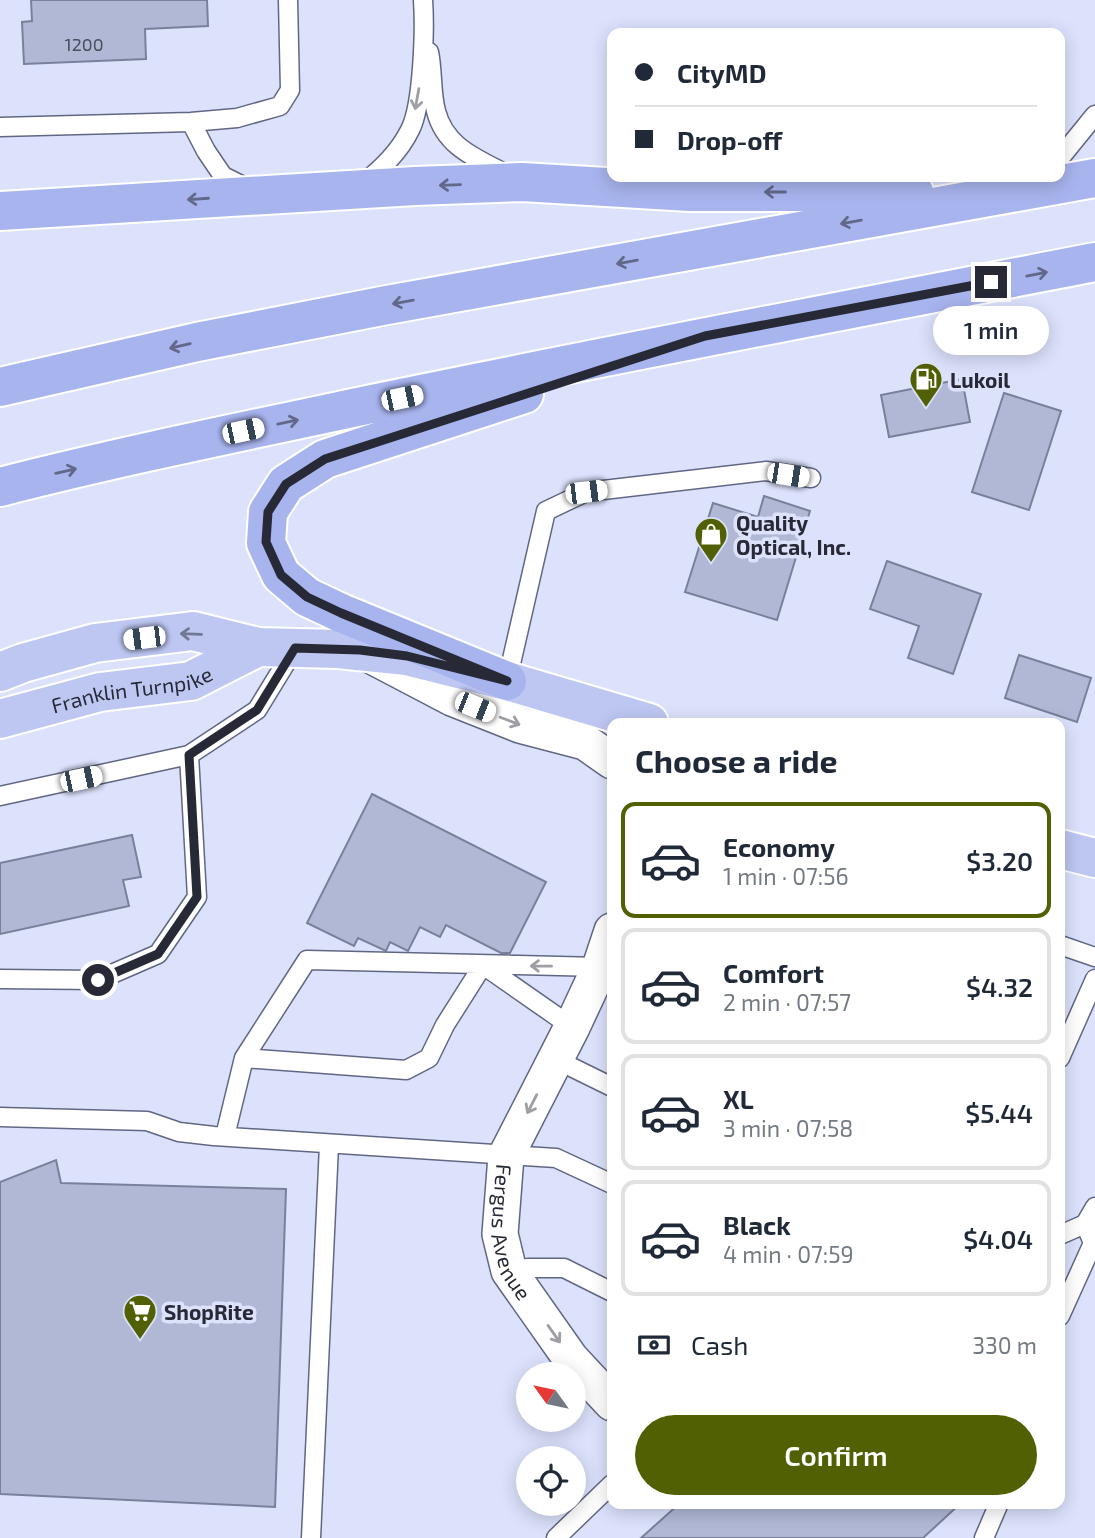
<!DOCTYPE html>
<html lang="en">
<head>
<meta charset="utf-8">
<style>
  :root { --surface:#fff; --page:#f2f2f3; --text:#1f2937; --muted:#747a83; --line:#e0e1e3; --accent:#506002 }
  body { margin:0; font-family:"Exo 2",sans-serif; background:var(--page); color:var(--text); height:100vh; display:flex; flex-direction:column; font-size:26px; white-space:nowrap }
  * { box-sizing:border-box; margin:0 }
  p { font-size:23px; color:var(--muted) }
  .icon { flex:none; width:38px; height:38px; fill:none; stroke:currentColor; stroke-width:2; stroke-linecap:round; stroke-linejoin:round }
  .map { position:relative; flex:1; overflow:hidden }
  .sheet { position:absolute; left:607px; top:718px; width:458px; height:791px; display:flex; flex-direction:column; background:var(--surface); border-radius:14px; box-shadow:0 4px 18px #0003 }
  .sheet>* { flex:none }
  .top-card { position:absolute; left:607px; top:28px; width:458px; height:154px; border-radius:14px; box-shadow:0 4px 18px #0003; display:grid; align-content:center; height:154px; padding:0 28px; background:var(--surface) }
  .needle { width:46px; rotate:303deg }
  .tools { position:absolute; left:516px; top:1362px; display:grid; gap:14px }
  .tools a { display:grid; place-items:center; width:70px; height:70px; border-radius:50%; background:var(--surface); box-shadow:0 4px 18px #0003; font-size:35px }
  .end { position:absolute; width:32px; height:32px; margin:-16px; border:9px solid #272a36; background:#fff; box-shadow:0 0 0 4px #fff }
  .from { border-radius:50% }
  .bubble { position:absolute; height:49px; border-radius:24px; background:var(--surface); box-shadow:0 4px 18px #0003; font-size:23px; font-weight:600; line-height:49px; text-align:center }
  .car { position:absolute; width:21px; height:42px; margin:-21px -10px; border-radius:9px; box-shadow:0 0 5px 2px #0007; background:linear-gradient(#fff 24%,#345 0 40%,#fff 0 76%,#345 0 86%,#fff 0) }
  .top-card b { display:flex; align-items:center; gap:24px; height:66px; font-size:26px }
  .top-card b+b { border-top:2px solid var(--line) }
  .top-card i { width:18px; height:18px; background:var(--text) }
  ul { padding:0; list-style:none }
  li { display:flex; align-items:center; gap:21px; height:116px; margin:0 14px 10px; padding:0 14px; border:4px solid var(--line); border-radius:14px }
  li div { flex:1 }
  li b { display:block; font-size:26px }
  li em { font-style:normal; font-weight:600 }
  li.on { border-color:var(--accent) }
  li>.icon { width:63px; height:63px; stroke-width:1.5 }
  h2 { padding:0 28px; font-size:32px; line-height:84px }
  .pay { display:flex; align-items:center; gap:18px; height:77px; padding:0 28px; font-size:26px }
  .pay p { margin-inline-start:auto }
  .button { display:flex; gap:14px; margin-top:auto; padding:14px 28px }
  .button a { flex:1; height:80px; border-radius:42px; background:var(--accent); color:#fff; font-size:28px; font-weight:600; line-height:80px; text-align:center }
  .map>svg:first-child { display:block }
  .building { fill:#b1b8d5; stroke:#79809c; stroke-width:2 }
  .lines { fill:none; stroke-linecap:round; stroke-linejoin:round }
  .service-casing { stroke:#616783; stroke-width:21 }
  .minor-casing { stroke:#616783; stroke-width:38 }
  .primary-casing { stroke:#fff; stroke-width:42 }
  .trunk-casing { stroke:#fff; stroke-width:42 }
  .service { stroke:#fff; stroke-width:18 }
  .minor { stroke:#fff; stroke-width:35 }
  .primary { stroke:#bec7f2; stroke-width:38 }
  .trunk { stroke:#a8b4ee; stroke-width:38 }
  .oneway { stroke:#9e9fa5 }
  .oneway2 { stroke:#616889 }
  .oneway3 { stroke:#727894 }
  .route { stroke:#272a36; stroke-width:9 }
  .labels { text-anchor:middle; dominant-baseline:central; stroke-width:7; stroke-linejoin:round; paint-order:stroke }
  .number-label { font-size:18px; fill:#4a4e5e }
  .poi-label { font-size:21px; font-weight:bold; fill:#272a36; stroke:#dce2fc; text-anchor:start }
  .street-label { font-size:21px; fill:#272a36; stroke:#dce2fc }
</style>
</head>
<body>
<div class="map">
<svg width="1095" height="1538" viewBox="0 0 1095 1538">
  <rect width="100%" height="100%" fill="#dce2fc"/>
  <path class="building" d="M31,0H207L208,26L145,29L146,59L24,64L22,22L32,21Z
    M962,379L970,422L889,437L881,395Z
    M1004,393L1061,411L1029,510L972,492Z
    M764,496L810,511L777,620L685,592L713,503L758,517Z
    M887,561L981,594L953,674L908,658L919,626L870,609Z
    M1019,655L1091,678L1077,722L1005,698Z
    M372,794L546,882L510,953H501L446,925L440,937L420,927L408,951L390,942L386,951L358,938L354,946L307,923Z
    M132,835L141,877L123,880L129,906L0,934V863Z
    M56,1160L61,1183L286,1189L275,1507L0,1494V1182Z
    M680,1503H961L923,1538H641Z"/>
  <g class="lines">
    <defs>
      <path id="service" d="M429,52C433,71 431,93 436,111C445,147 476,158 506,174
        M191,122L206,151L223,176L247,188
        M0,127L191,122L237,118L280,106L290,90L288,0
        M1060,158L1095,115
        M364,183C383,167 399,152 410,130C423,105 425,29 423,0
        M507,681L546,511L586,492L766,471L811,478
        M0,796L189,755L257,710L295,648
        M1060,945L1095,957
        M483,965L572,1027
        M0,979L98,980L158,954L197,897L189,755
        M244,1058L406,1070L429,1058L445,1025L483,965
        M1060,1058L1095,979
        M555,1059L612,1087
        M0,1117L147,1121L179,1132L214,1136L556,1158L612,1184
        M225,1136L244,1058L307,960L600,967
        M1060,1235L1085,1224L1095,1207
        M509,1271L528,1268H564L612,1292
        M1060,1316L1093,1243L1085,1224
        M311,1538L329,1145
        M556,1538L612,1484
        M984,1538L999,1503"/>
      <g id="minor">
        <path d="M370,655L452,698L520,725L585,742L612,761"/>
        <path id="s1" d="M612,931L600,967L572,1027L506,1156L500,1234L509,1271L571,1359L612,1403"/>
      </g>
      <g id="primary">
        <path d="M0,672L23,663L95,643L193,631L258,647L338,649L407,656L507,681L649,723"/>
        <path id="s2" d="M0,719L100,692L191,681L258,647"/>
        <path d="M1060,849L1095,858"/>
      </g>
      <path id="trunk" d="M0,211L415,186L522,182L690,192H914
        M0,387L197,342L387,305L1095,178
        M0,487C121,456 245,431 367,405C609,355 852,309 1095,262
        M507,681L341,613L307,597L281,575L266,543L268,512L286,484L325,459L524,394"/>
    </defs>
    <use href="#service" class="service-casing"/>
    <use href="#minor" class="minor-casing"/>
    <use href="#primary" class="primary-casing"/>
    <use href="#trunk" class="trunk-casing"/>
    <use href="#service" class="service"/>
    <use href="#minor" class="minor"/>
    <use href="#primary" class="primary"/>
    <use href="#trunk" class="trunk"/>
  </g>
  <defs><path id="oneway-shaft" d="M-6 0H5M1.5-3L5.5 0L1.5 3" fill="none" stroke-width="1.6" stroke-linecap="round" stroke-linejoin="round" transform="scale(1.75)"/></defs>
  <g class="oneway">
    <use href="#oneway-shaft" transform="translate(417 99) rotate(100)"/>
    <use href="#oneway-shaft" transform="translate(510 721) rotate(21)"/>
    <use href="#oneway-shaft" transform="translate(541 966) rotate(-179)"/>
    <use href="#oneway-shaft" transform="translate(532 1104) rotate(117)"/>
    <use href="#oneway-shaft" transform="translate(554 1334) rotate(55)"/>
  </g>
  <g class="oneway2">
    <use href="#oneway-shaft" transform="translate(450 185) rotate(178)"/>
    <use href="#oneway-shaft" transform="translate(775 192) rotate(180)"/>
    <use href="#oneway-shaft" transform="translate(198 199) rotate(176)"/>
    <use href="#oneway-shaft" transform="translate(851 222) rotate(170)"/>
    <use href="#oneway-shaft" transform="translate(627 262) rotate(170)"/>
    <use href="#oneway-shaft" transform="translate(1037 274) rotate(-11)"/>
    <use href="#oneway-shaft" transform="translate(403 302) rotate(170)"/>
    <use href="#oneway-shaft" transform="translate(180 346) rotate(167)"/>
    <use href="#oneway-shaft" transform="translate(288 422) rotate(-12)"/>
    <use href="#oneway-shaft" transform="translate(66 471) rotate(-13)"/>
  </g>
  <use class="oneway3" href="#oneway-shaft" transform="translate(191 634) rotate(-178)"/>
  <g class="lines">
    <path class="route" d="M98,980L158,954L197,897L189,755L257,710L295,648L360,650L407,656L507,681L341,613L307,597L281,575L266,542L268,512L286,484L325,459L705,336L991,282"/>
  </g>
  <defs>
    <symbol id="fuel-pin" viewBox="-11 -11 22 30"><path d="M0 17L-7.5 6A9.5 9.5 0 1 1 7.5 6Z" fill="#506002" stroke="#dce2fc"/><path d="M-5.5-6h7V0h2V4h1.3V-2.5L3-4.5l.8-.8L6-3V5H2.5V1h-1V6h-7ZM-4.2-4.7v3.2H.2V-4.7Z" fill="#fff"/></symbol>
    <symbol id="shop-pin" viewBox="-11 -11 22 30"><path d="M0 17L-7.5 6A9.5 9.5 0 1 1 7.5 6Z" fill="#506002" stroke="#dce2fc"/><path d="M-5-2.5h2.3a2.7 3.5 0 0 1 5.4 0H5L5.5 6h-11ZM-1.5-2.5h3a1.5 2.3 0 0 0-3 0Z" fill="#fff"/></symbol>
    <symbol id="supermarket-pin" viewBox="-11 -11 22 30"><path d="M0 17L-7.5 6A9.5 9.5 0 1 1 7.5 6Z" fill="#506002" stroke="#dce2fc"/><path d="M-6-5.5h2.5l.6 2H6L4.5 2H-2.5L-4.4-4H-6ZM-1.5 3.2a1.3 1.3 0 1 0 .1 0ZM3 3.2a1.3 1.3 0 1 0 .1 0Z" fill="#fff"/></symbol>
  </defs>
  <g fill-rule="evenodd">
    <use href="#fuel-pin" x="907" y="360" width="38" height="52"/>
    <use href="#shop-pin" x="692" y="515" width="38" height="52"/>
    <use href="#supermarket-pin" x="121" y="1292" width="38" height="52"/>
  </g>
  <g class="labels">
    <g class="number-label">
      <text x="84" y="44">1200</text>
    </g>
    <g class="poi-label">
      <text x="950" y="379">Lukoil</text>
      <text x="736" y="522">Quality<tspan x="736" dy="24">Optical, Inc.</tspan></text>
      <text x="164" y="1311">ShopRite</text>
    </g>
    <g class="street-label">
      <text stroke="none"><textPath href="#s2" startOffset="135">Franklin Turnpike</textPath></text>
      <text stroke="none"><textPath href="#s1" startOffset="327">Fergus Avenue</textPath></text>
    </g>
  </g>
</svg>
<div class="tools">
<a><svg class="needle" viewBox="-14 -14 28 28"><path d="M0-13l5 13h-10z" fill="#e53935"/><path d="M0 13l5-13h-10z" fill="#747a83"/></svg></a>
<a><svg class="icon" aria-label="locate" viewBox="0 0 24 24"><circle cx="12" cy="12" r="6"/><path d="M12 2v4M12 18v4M2 12h4M18 12h4"/></svg></a>
</div>
<i class="end from" style="left:98px;top:980px"></i>
<i class="end" style="left:991px;top:282px"></i>
<div class="bubble" style="left:933px;top:306px;width:116px">1 min</div>
<i class="car" style="left:402px;top:398px;rotate:78deg"></i>
<i class="car" style="left:243px;top:431px;rotate:78deg"></i>
<i class="car" style="left:788px;top:475px;rotate:99deg"></i>
<i class="car" style="left:586px;top:492px;rotate:83deg"></i>
<i class="car" style="left:144px;top:638px;rotate:263deg"></i>
<i class="car" style="left:475px;top:707px;rotate:112deg"></i>
<i class="car" style="left:81px;top:779px;rotate:78deg"></i>
<div class="top-card">
<b><i class="from"></i>CityMD</b>
<b><i></i>Drop-off</b>
</div>
<section class="sheet">
<h2>Choose a ride</h2>
<ul>
<li class="on"><svg class="icon" aria-label="car" viewBox="0 0 24 24"><path d="M5 17H2v-5l4-1 3-4h7l3 4 3 1v5h-3M9 17h6M6 11h13"/><circle cx="7" cy="17" r="2"/><circle cx="17" cy="17" r="2"/></svg><div><b>Economy</b><p>1 min · 07:56</p></div><em>$3.20</em></li>
<li><svg class="icon" aria-label="car" viewBox="0 0 24 24"><path d="M5 17H2v-5l4-1 3-4h7l3 4 3 1v5h-3M9 17h6M6 11h13"/><circle cx="7" cy="17" r="2"/><circle cx="17" cy="17" r="2"/></svg><div><b>Comfort</b><p>2 min · 07:57</p></div><em>$4.32</em></li>
<li><svg class="icon" aria-label="car" viewBox="0 0 24 24"><path d="M5 17H2v-5l4-1 3-4h7l3 4 3 1v5h-3M9 17h6M6 11h13"/><circle cx="7" cy="17" r="2"/><circle cx="17" cy="17" r="2"/></svg><div><b>XL</b><p>3 min · 07:58</p></div><em>$5.44</em></li>
<li><svg class="icon" aria-label="car" viewBox="0 0 24 24"><path d="M5 17H2v-5l4-1 3-4h7l3 4 3 1v5h-3M9 17h6M6 11h13"/><circle cx="7" cy="17" r="2"/><circle cx="17" cy="17" r="2"/></svg><div><b>Black</b><p>4 min · 07:59</p></div><em>$4.04</em></li>
</ul>
<div class="pay"><svg class="icon" aria-label="cash" viewBox="0 0 24 24"><path d="M3 7h18v10H3z"/><circle cx="12" cy="12" r="2"/></svg>Cash<p>330 m</p></div>
<div class="button"><a>Confirm</a></div>
</section>
</div>
</body>
</html>
